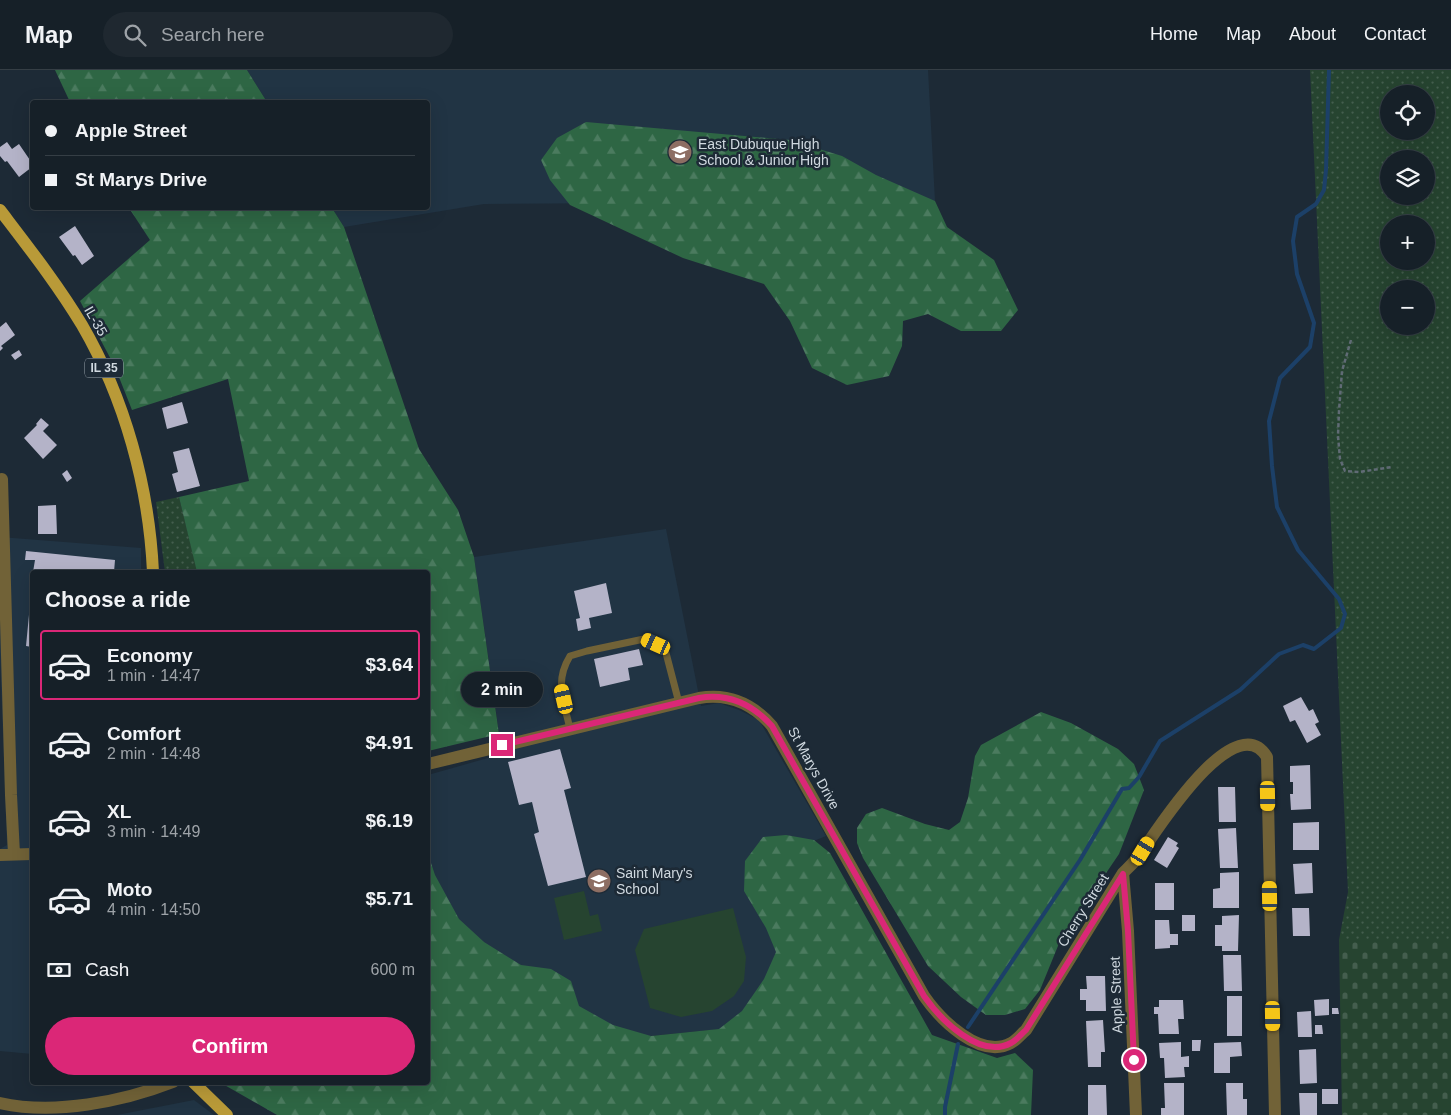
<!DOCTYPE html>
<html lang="en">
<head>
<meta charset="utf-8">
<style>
  :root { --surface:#162028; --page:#1f2830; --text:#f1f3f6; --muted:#9ea3a8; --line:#353e45; --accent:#db2777 }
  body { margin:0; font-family:Helvetica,sans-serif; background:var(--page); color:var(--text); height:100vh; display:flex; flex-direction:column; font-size:19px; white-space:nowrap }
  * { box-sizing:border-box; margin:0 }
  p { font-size:16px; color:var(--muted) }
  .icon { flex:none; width:28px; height:28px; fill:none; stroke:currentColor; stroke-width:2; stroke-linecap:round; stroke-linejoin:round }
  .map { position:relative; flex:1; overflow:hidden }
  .side { position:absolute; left:30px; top:500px; width:400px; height:515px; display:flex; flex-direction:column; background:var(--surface); border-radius:5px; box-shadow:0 5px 20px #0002,0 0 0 1px var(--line) }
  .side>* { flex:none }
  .hud { position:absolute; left:30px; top:30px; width:400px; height:110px; border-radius:5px; box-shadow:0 5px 20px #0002,0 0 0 1px var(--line); display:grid; align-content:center; height:110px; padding:0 15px; background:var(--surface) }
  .fabs { position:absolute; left:1380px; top:15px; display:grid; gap:10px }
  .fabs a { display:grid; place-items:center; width:55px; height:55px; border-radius:50%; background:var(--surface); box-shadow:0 5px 20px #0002,0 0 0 1px var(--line); font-size:25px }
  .end { position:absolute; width:22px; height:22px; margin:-11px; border:6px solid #db2777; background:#fff; box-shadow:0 0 0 2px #fff }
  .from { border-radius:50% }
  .bubble { position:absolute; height:35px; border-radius:18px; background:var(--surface); box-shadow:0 5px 20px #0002,0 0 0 1px var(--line); font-size:16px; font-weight:600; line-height:35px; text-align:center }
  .car { position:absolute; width:15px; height:30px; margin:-15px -8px; border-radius:6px; box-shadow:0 0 4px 1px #0007; background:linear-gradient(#f5c518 24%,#345 0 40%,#f5c518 0 76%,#345 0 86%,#f5c518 0) }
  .hud b { display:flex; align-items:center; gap:18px; height:48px; font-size:19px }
  .hud b+b { border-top:1px solid var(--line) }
  .hud i { width:12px; height:12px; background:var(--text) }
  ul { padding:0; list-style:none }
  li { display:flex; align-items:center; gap:15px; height:70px; margin:0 10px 8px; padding:0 5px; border:2px solid transparent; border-radius:5px }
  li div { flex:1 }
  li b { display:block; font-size:19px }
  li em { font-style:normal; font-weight:600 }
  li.current { border-color:var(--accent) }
  li>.icon { width:45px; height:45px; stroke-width:1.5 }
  h2 { padding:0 15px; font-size:22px; line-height:60px }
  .pay { display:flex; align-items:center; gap:12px; height:55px; padding:0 15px; font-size:19px }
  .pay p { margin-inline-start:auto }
  .button { display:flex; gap:10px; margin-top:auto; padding:10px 15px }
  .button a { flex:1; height:58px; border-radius:30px; background:var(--accent); color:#fff; font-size:20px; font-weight:600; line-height:58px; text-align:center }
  header { display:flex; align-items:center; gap:30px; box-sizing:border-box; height:70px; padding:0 25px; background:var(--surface); border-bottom:1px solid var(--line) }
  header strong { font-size:24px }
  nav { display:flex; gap:28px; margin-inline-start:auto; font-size:18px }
  .search { width:350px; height:45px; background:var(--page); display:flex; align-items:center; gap:12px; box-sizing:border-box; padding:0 18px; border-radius:28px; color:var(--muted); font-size:19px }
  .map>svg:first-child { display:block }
  .built { fill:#213444 }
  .grass { fill:url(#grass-dots); fill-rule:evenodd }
  .forest { fill:url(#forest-firs) }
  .cemetery { fill:url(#cemetery-stones) }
  .park { fill:#264430 }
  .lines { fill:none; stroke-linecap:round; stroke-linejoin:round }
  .stream { stroke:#1c4068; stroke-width:4 }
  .building { fill:#b4b3c8 }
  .path { stroke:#606b75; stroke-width:2.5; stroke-dasharray:4 2.5; stroke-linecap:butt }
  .lane { stroke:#716237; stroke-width:7 }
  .street { stroke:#716237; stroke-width:12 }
  .primary { stroke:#b99a38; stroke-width:12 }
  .route { stroke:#db2777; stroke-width:6 }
  .labels { text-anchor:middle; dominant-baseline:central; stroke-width:5; stroke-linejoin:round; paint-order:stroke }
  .shield { fill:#1d2a36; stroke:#9aa4ad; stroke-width:1 }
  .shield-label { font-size:12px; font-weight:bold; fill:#d0d9e0 }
  .poi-label { font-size:14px; fill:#d0d9e0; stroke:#1d2a36; text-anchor:start }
  .street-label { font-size:14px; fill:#d0d9e0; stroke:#1d2a36 }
</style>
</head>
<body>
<header>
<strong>Map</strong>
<div class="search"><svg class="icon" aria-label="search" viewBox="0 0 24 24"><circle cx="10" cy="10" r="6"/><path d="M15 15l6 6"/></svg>Search here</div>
<nav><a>Home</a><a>Map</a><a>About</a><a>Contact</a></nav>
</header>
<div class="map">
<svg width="1451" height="1045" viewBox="0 0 1451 1045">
  <defs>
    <pattern id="grass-dots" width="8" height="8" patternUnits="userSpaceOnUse" patternTransform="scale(1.25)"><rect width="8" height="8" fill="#264430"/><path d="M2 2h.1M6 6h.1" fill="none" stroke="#445e4e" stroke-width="1.8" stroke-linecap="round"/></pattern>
    <pattern id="forest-firs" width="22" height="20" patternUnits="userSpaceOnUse" patternTransform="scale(1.25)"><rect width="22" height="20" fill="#2e6644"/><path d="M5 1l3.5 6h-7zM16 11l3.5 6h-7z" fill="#4b7b5f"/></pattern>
    <pattern id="cemetery-stones" width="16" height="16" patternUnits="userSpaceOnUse" patternTransform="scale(1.25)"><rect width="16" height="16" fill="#264430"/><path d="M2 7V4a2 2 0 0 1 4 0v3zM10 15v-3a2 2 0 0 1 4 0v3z" fill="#445e4e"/></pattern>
  </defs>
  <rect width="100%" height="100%" fill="#1d2a36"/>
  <path class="built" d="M247,0H928L935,131L484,134L344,157L332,138H428V32H267Z
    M666,459L701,636L719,633L739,640L759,650L826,766L762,792L801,886L752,956L568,974L428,831V705L502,684L474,487Z
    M0,467L141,478V502H32V984L0,981V779L7,775L0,584Z
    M194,1030L214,1045H117Z"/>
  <path class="grass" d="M1310,0H1451V870H1339L1348,822ZM1389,24H1426V61H1389ZM1389,89H1426V126H1389ZM1389,154H1426V191H1389ZM1389,219H1426V256H1389Z
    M179,427L196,496L197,502H165L156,432Z"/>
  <path class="forest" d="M55,0H247L267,32H70Z
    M586,52L790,70L842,86L876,105L935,131L947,157L994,190L1018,240L1001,261H961L928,244L903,251L902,276L889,306L847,315L812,298L790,251L764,214L683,188L570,135L550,110L541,90L557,68Z
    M129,138H332L344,157L419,379L458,440L474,487L499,664L428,681V502H197L179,427L249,411L228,309L132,340L115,297L80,231L150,170Z
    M1041,642L1071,653L1118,679L1134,694L1144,720L1119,784L1060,871L1040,920L1025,939L1005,945H986L961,927L928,896L863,788L857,773V758L866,744L882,738L925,754L949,760L960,752L968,728L975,686L981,675Z
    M786,765L814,770L830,783L932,965L997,988L1015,983L1033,1000L1031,1045H277L221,1013L428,1012V784L435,805L459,849L484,872L521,895L551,899L571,911L579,936L613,955L651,966L719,959L742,941L764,909L776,882L766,858L744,821L745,791L763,767Z"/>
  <path class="cemetery" d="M1339,870H1451V1045H1342Z"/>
  <path class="park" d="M584,821L590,846L598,844L602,861L564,870L554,828Z
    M733,838L746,887L744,911L734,926L712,941L681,947L650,938L635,880L644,859Z"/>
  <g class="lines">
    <path class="stream" d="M968,957L1080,790L1122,719L1129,718L1139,707L1160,671L1240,620L1279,584L1303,575L1314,579L1341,558L1345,544L1339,529L1298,480L1277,437L1272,396L1269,351L1280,308L1310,277L1314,253L1297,204L1293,171L1297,147L1316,134L1324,120L1326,100L1329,0
      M945,1045V1037L958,974"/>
  </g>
  <path class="building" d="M7,72L12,79L19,74L32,93V97L19,107L7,91L5,92L0,86V77Z
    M75,156L94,186L82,195L75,185L73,186L59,167Z
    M6,252L15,265L1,276L3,278L0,281V257Z
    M19,280L22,285L15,290L11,285Z
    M182,332L188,353L167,359L162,338Z
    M41,348L49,355L43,361L57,375L43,389L24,368L37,355L36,354Z
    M189,378L200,416L177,422L172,404L178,402L173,382Z
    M67,400L72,408L67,412L62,404Z
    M56,435L57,464H38V436Z
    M26,481L115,490L114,502H33L35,490H25Z
    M606,513L612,543L589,548L591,558L578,561L576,549L580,548L574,521Z
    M31,524H32V577L26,576Z
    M639,579L643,595L628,598L630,610L600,617L594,589Z
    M1301,627L1309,641L1313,639L1319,652L1315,654L1321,665L1307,673L1295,650L1290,652L1283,636Z
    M560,679L571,718L564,720L586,807L548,816L534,764L539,762L532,732L519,735L508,692Z
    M1310,695L1311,739L1291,740L1290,724H1293V712H1290V696Z
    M1218,717H1235L1236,752H1219Z
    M1319,752V780H1293V753Z
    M1236,758L1238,798H1220L1218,759Z
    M1168,767L1178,773L1176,776L1179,778L1167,798L1154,790Z
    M1312,793L1313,823L1295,824L1293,794Z
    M1239,802V838H1213V819L1220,818V803Z
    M1155,813H1174V840H1155Z
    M1292,838H1309L1310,866H1293Z
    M1182,845H1195V861H1182Z
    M1239,845L1238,881H1222V876H1215V855H1222V846Z
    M1155,850H1169L1170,864H1178V875H1170V878L1155,879Z
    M1223,885H1241L1242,921H1224Z
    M1086,906H1105L1106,941H1086V930H1080V919H1087Z
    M1227,926H1242V966H1227Z
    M1329,929V945L1315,946L1314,930Z
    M1159,930H1183L1184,949H1178L1179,964H1159L1158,944H1154V937H1159Z
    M1332,938H1338L1339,944H1332Z
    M1311,941L1312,967H1298L1297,942Z
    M1103,950L1105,982H1101V997H1088L1086,951Z
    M1315,955H1322L1323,964H1315Z
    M1192,970H1201L1200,981H1192Z
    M1181,972V987L1189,986V997H1184L1185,1007L1165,1008L1164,988H1160L1159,973Z
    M1241,972L1242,986L1230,987V1003H1214V973Z
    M1316,979L1317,1013L1300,1014L1299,980Z
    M1164,1013H1184V1045H1161V1038H1165Z
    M1226,1013H1243V1029H1247V1045H1227Z
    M1088,1015H1106L1107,1045H1088Z
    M1322,1019H1338V1034H1322Z
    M1299,1023H1317V1045H1300Z"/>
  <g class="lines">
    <path class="path" d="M1351,270L1342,301L1339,341L1338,366L1340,389L1345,401L1359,402L1392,397"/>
    <path class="lane" d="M570,659C564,631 554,612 570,586L587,581L644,569L656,574L666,583L679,633"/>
    <path class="street" d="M2,409L11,725L14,784
      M428,694L699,628C729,623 753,634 772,656L924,926C940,949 980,990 1011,973C1017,970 1021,964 1026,960L1123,803C1130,796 1138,789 1143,780C1159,757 1236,636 1267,687L1275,1045
      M0,785L32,784
      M1123,803L1128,861L1136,1045
      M0,1033C54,1045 122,1032 173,1012"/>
    <path class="primary" d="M0,140C29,178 58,215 82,255C125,329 149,417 153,502
      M193,1012L227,1045"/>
  </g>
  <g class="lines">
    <path class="route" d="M502,675L699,628C729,623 752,634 772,656L924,926C940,949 980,990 1011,973C1017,970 1021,964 1026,960L1123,804L1128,861L1134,990"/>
  </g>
  <defs>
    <symbol id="school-disc" viewBox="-11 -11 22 22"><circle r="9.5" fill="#8d6e63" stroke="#1d2a36"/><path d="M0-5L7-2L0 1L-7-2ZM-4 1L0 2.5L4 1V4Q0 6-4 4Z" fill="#fff"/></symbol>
  </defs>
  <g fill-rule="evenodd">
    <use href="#school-disc" x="666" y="68" width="28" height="28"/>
    <use href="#school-disc" x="585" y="797" width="28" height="28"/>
  </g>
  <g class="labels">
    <rect class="shield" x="85" y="288.5" width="38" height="19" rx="4"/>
    <g class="shield-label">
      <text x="104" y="298">IL 35</text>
    </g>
    <g class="poi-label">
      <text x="698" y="74">East Dubuque High<tspan x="698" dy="16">School &amp; Junior High</tspan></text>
      <text x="616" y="803">Saint Mary's<tspan x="616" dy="16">School</tspan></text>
    </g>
    <g class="street-label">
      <text transform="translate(96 251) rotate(60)">IL-35</text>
      <text transform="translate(814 698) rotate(61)">St Marys Drive</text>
      <text transform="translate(1083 840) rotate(-58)">Cherry Street</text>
      <text transform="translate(1116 925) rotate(-92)">Apple Street</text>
    </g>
  </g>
</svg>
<div class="fabs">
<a><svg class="icon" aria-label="locate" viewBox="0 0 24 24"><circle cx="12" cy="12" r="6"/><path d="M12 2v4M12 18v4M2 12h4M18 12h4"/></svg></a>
<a><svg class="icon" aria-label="layers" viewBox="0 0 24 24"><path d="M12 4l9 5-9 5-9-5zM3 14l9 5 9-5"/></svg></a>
<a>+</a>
<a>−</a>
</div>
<i class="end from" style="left:1134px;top:990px"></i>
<i class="end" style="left:502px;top:675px"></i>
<div class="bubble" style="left:461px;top:602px;width:82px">2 min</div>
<i class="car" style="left:656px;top:574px;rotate:294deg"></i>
<i class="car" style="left:564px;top:629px;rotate:347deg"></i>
<i class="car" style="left:1268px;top:726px;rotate:179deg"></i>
<i class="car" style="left:1143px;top:781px;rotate:31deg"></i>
<i class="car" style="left:1270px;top:826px;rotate:359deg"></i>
<i class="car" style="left:1273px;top:946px;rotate:179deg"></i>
<div class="hud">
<b><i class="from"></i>Apple Street</b>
<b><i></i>St Marys Drive</b>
</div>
<section class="side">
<h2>Choose a ride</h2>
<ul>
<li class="current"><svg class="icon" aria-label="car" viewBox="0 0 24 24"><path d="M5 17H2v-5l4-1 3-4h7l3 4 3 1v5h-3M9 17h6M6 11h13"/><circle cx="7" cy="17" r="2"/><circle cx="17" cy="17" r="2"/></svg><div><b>Economy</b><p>1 min · 14:47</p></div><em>$3.64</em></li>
<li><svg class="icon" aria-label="car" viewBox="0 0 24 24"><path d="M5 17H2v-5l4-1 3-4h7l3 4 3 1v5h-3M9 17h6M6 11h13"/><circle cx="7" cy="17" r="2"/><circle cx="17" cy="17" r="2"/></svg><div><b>Comfort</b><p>2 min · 14:48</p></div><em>$4.91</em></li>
<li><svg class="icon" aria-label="car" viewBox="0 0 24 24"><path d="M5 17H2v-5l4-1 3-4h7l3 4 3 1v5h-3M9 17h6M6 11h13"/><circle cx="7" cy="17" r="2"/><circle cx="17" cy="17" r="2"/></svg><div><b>XL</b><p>3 min · 14:49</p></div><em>$6.19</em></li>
<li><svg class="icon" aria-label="car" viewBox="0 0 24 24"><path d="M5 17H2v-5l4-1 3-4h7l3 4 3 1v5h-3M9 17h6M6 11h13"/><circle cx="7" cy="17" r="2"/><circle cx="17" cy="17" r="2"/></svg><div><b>Moto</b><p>4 min · 14:50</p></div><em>$5.71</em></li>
</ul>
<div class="pay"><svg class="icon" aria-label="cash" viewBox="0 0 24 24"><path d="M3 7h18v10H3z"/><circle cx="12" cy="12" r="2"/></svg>Cash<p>600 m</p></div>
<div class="button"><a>Confirm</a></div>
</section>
</div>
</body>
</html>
